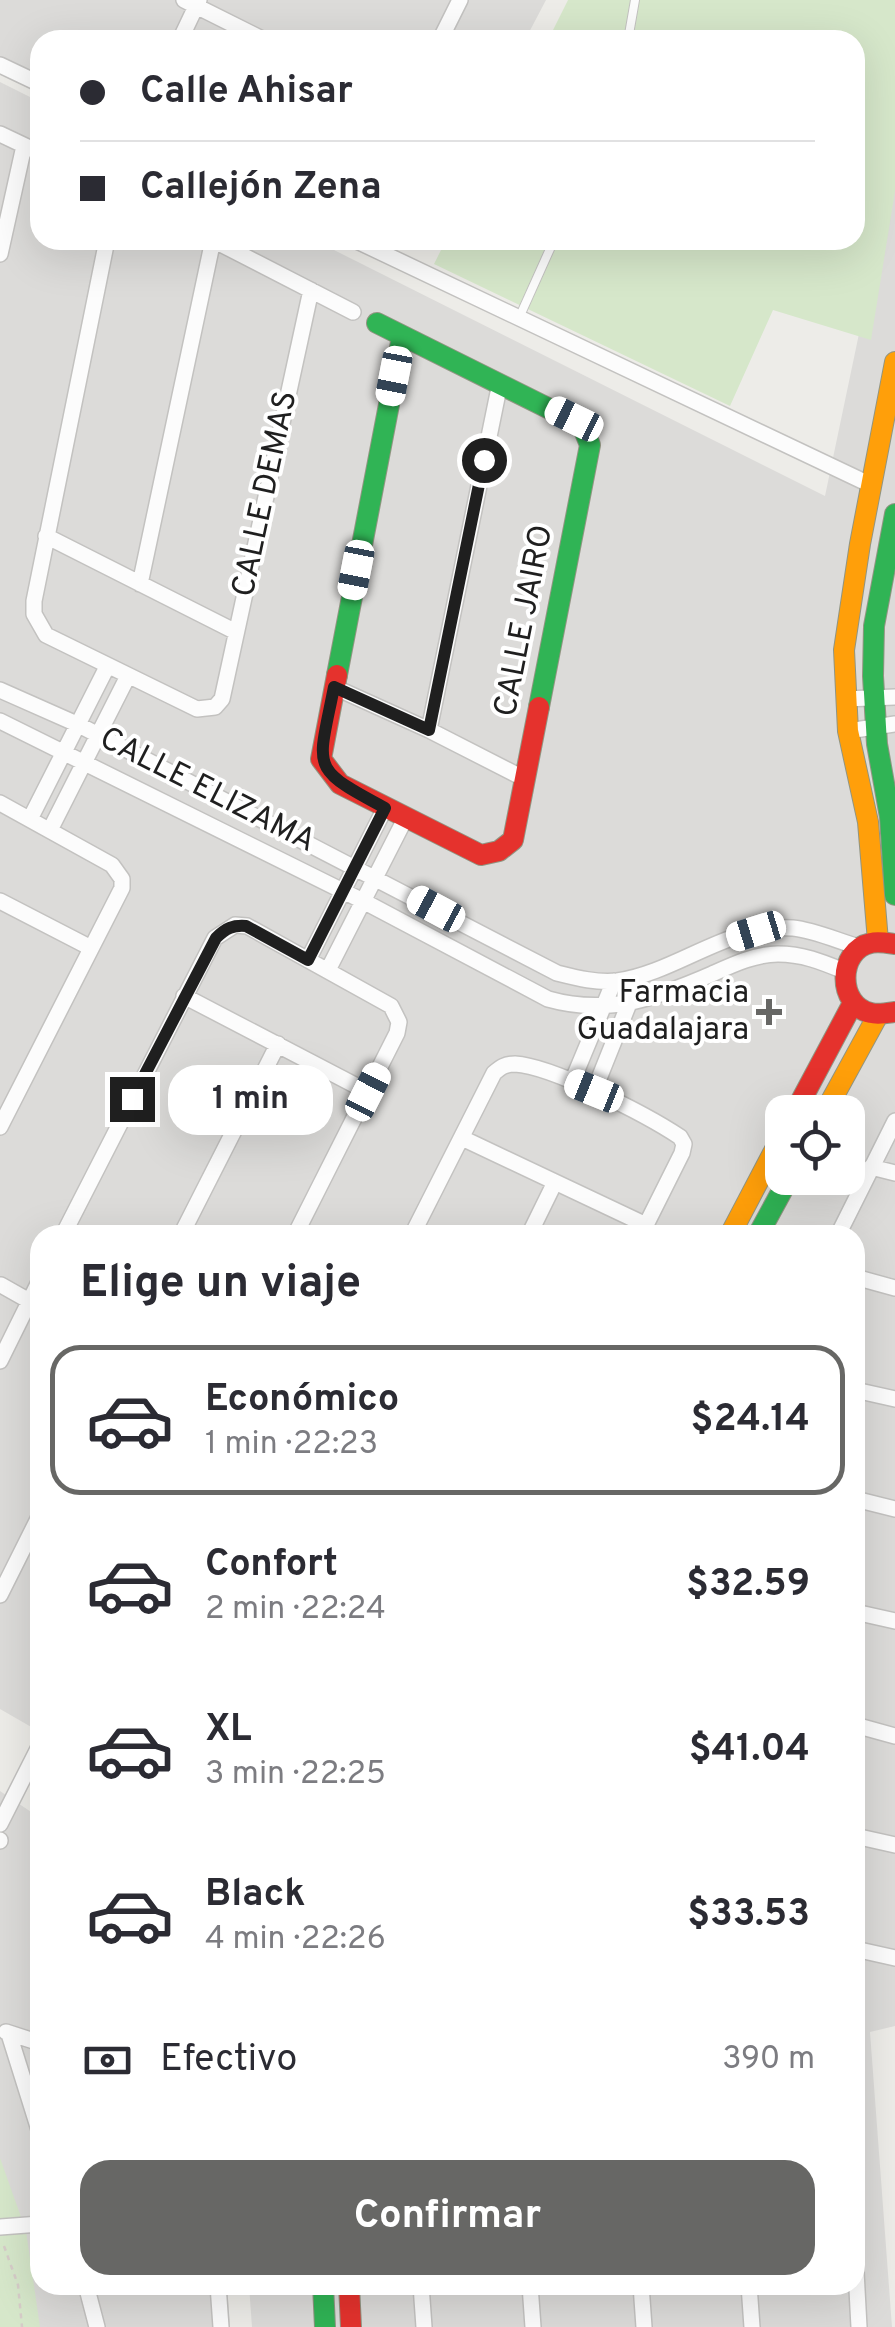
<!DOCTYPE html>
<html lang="es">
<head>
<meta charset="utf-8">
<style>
  :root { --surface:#fff; --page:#f2f2f3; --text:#2b2b33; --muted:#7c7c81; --line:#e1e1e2; --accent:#676765 }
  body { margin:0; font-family:Overpass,sans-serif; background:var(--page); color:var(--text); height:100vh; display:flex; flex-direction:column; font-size:38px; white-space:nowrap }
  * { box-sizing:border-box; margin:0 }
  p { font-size:32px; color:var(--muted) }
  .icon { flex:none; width:55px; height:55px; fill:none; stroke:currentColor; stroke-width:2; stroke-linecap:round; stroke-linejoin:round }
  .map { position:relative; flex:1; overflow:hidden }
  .details { position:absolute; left:30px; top:1225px; width:835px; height:1070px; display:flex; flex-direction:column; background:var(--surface); border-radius:30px; box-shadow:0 10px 40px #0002 }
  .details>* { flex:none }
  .top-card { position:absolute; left:30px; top:30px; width:835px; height:220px; border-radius:30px; box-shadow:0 10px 40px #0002; display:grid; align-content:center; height:220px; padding:0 50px; background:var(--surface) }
  .tools { position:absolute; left:765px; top:1095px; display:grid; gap:20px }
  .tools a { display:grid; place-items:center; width:100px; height:100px; border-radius:20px; background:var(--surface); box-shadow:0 10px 40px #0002; font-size:50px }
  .end { position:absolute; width:45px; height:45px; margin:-22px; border:12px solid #1f1f1f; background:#fff; box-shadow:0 0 0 5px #fff }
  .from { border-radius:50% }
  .bubble { position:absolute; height:70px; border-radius:30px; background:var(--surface); box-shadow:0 10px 40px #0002; font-size:32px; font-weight:700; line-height:70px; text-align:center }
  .car { position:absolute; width:30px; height:60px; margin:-30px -15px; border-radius:12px; box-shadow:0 0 8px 2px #0007; background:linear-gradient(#fff 24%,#345 0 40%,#fff 0 76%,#345 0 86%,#fff 0) }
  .top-card b { display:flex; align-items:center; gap:35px; height:95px; font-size:38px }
  .top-card b+b { border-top:2px solid var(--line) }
  .top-card i { width:25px; height:25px; background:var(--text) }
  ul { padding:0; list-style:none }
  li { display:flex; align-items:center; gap:30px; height:150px; margin:0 20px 15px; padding:0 30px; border:5px solid transparent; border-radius:30px }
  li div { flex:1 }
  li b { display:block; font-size:38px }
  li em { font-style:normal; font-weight:700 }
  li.selected { border-color:var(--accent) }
  li>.icon { width:90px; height:90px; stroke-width:1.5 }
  h2 { padding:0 50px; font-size:45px; line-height:120px }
  .pay { display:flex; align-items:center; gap:25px; height:110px; padding:0 50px; font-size:38px }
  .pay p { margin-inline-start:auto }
  .primary-button { display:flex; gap:20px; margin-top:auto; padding:20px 50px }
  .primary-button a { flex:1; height:115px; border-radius:30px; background:var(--accent); color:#fff; font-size:40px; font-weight:700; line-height:115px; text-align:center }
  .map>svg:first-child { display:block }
  .residential { fill:#dcdbd9; fill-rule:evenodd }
  .grass { fill:#d6e7ca }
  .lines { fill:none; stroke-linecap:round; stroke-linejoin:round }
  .lane-casing { stroke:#c3c2c0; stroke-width:10 }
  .street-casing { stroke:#c3c2c0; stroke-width:18 }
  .fast-casing { stroke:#919582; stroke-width:22 }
  .slow-casing { stroke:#919582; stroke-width:22 }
  .jam-casing { stroke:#919582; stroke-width:22 }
  .path { stroke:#d6ccc8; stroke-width:2.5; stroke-dasharray:5 5; stroke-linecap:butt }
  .lane { stroke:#fcfcfc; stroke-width:8 }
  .street { stroke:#fcfcfc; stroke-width:15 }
  .fast { stroke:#30b455; stroke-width:20 }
  .slow { stroke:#ff9f0a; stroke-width:20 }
  .jam { stroke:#e5322d; stroke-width:20 }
  .route { stroke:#1f1f1f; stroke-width:12 }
  .poi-dot { fill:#676765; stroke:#fff; stroke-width:4 }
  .labels { text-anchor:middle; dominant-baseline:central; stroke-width:8; stroke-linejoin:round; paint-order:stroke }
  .street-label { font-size:32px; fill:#1f1f1f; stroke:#fff }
  .poi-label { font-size:32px; fill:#1f1f1f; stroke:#fff; text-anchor:end }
</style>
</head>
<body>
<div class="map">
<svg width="895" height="2327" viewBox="0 0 895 2327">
  <rect width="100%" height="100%" fill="#edece8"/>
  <path class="residential" d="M0,0H546L525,40H40V86L0,67Z
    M0,82L40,102V240H314L825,496L895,162V2026L870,2032L892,2327H252L249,2285H855V1235H40V1732L0,1709ZM782,1112H848V1178H782Z
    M0,1791L40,1818V2285H227L230,2327H0Z"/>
  <path class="grass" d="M568,0H895V191L871,340L773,310L730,406L434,264L446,240H855V40H548Z
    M0,2158L26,2231L40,2327H0Z"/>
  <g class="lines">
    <defs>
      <path id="lane" d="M628,40L635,0
        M519,318L554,240"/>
      <path id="street" d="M184,0L264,40
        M180,40L199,0
        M440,40L460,0
        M0,65L40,84
        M0,134L40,153
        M107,240L34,601V614L46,635L197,709L215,707L222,699L311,290
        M213,240L353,312
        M355,240L871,485
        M0,254L24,146
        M46,536L236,632
        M140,584L213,240
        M334,687L429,730L525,779
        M0,690L79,725L557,973C577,978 596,983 617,981C678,972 729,923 793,928C814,930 838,941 859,947
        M845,699L895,697
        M0,721L363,901L548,999C608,1016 657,998 712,974C732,965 755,954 778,954C803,954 822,962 844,971
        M429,730L500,383
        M848,731L895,724
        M0,803L112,865L122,879V888L0,1127
        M30,819L107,667
        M50,830L127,678
        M0,901L91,948
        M308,960L385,808
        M328,970L405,819
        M184,996L368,1092
        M572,1082L614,981
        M594,1091L640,976
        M462,1138L646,1225
        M871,1167L895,1173
        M63,1235L215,938L235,925L247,926L391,1006L399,1022L397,1033L295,1235
        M181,1235L278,1044
        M412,1235L494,1073C501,1067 505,1064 515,1064C552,1066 647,1115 680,1137L684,1144L682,1153L641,1235
        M529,1235L555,1182
        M838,1235L895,1121
        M855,1277L895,1288
        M1,1285L40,1307
        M0,1361L40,1280
        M855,1390L895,1399
        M855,1499L895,1509
        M0,1595L40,1515
        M855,1612L895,1621
        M855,1725L895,1736
        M0,1824L40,1745
        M855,1836L895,1845
        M0,1840V1841
        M855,1949L895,1958
        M6,2032L40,2043
        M9,2034L40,2133
        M0,2227L40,2224
        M855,2252L859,2327
        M86,2285L97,2327
        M218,2285L221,2327
        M421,2285L424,2327
        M530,2285L533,2327
        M641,2285L644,2327
        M749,2285L752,2327"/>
      <path id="fast" d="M377,323L582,425L590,445L539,707
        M895,514L874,626L873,676L877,744L890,817L895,895
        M337,675L402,337
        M758,1235L789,1178
        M323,2285L325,2327"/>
      <path id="slow" d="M878,941L868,822L848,731L844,650L860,544L895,362
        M825,1112L878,1015
        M730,1235L782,1136"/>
      <path id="jam" d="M337,675L321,759L340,784L481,855L499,851L513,840L539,707
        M895,944C888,943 878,941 871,943C837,950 837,1006 871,1013C878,1015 888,1013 895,1012
        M795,1112L853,1003
        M349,2285L351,2327"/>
    </defs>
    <use href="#lane" class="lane-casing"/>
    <use href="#street" class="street-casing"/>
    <use href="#fast" class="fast-casing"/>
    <use href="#slow" class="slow-casing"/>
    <use href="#jam" class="jam-casing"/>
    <path class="path" d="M4,2246L18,2285L22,2327"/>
    <use href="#lane" class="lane"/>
    <use href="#street" class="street"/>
    <use href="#fast" class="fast"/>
    <use href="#slow" class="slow"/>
    <use href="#jam" class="jam"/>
  </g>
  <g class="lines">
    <path class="route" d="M132,1099L216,938C226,928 233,925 246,926L308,960L385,808C308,767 318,769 334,687L429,730L484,460"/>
  </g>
  <path class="poi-dot" d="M764 997h10v10h10v10h-10v10h-10v-10h-10v-10h10z"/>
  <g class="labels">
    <g class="street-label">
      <text transform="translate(266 494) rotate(-78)">CALLE DEMAS</text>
      <text transform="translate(525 621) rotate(-79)">CALLE JAIRO</text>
      <text transform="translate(207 791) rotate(27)">CALLE ELIZAMA</text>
    </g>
    <g class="poi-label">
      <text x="749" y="994">Farmacia<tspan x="749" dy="37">Guadalajara</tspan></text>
    </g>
  </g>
</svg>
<div class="tools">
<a><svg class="icon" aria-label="locate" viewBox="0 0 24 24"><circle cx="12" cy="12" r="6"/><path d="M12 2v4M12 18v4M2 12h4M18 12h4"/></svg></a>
</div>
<i class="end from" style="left:484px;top:460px"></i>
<i class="end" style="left:132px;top:1099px"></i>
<div class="bubble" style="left:168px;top:1065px;width:165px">1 min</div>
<i class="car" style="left:394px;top:376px;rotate:191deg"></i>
<i class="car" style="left:574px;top:419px;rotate:296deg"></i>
<i class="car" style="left:356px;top:570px;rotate:191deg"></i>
<i class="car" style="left:436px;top:909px;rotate:298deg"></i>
<i class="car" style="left:756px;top:931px;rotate:253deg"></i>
<i class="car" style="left:594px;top:1091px;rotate:292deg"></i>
<i class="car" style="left:368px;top:1092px;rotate:27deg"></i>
<div class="top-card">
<b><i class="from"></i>Calle Ahisar</b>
<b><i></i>Callejón Zena</b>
</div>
<section class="details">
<h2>Elige un viaje</h2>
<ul>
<li class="selected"><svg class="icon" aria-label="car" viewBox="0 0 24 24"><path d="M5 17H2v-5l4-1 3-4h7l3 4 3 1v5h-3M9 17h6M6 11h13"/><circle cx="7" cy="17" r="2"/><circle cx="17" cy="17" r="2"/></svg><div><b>Económico</b><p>1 min · 22:23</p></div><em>$24.14</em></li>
<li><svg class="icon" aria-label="car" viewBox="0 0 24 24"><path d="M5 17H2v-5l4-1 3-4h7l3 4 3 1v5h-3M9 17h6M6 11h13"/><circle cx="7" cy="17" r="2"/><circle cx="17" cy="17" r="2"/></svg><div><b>Confort</b><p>2 min · 22:24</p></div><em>$32.59</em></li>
<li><svg class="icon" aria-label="car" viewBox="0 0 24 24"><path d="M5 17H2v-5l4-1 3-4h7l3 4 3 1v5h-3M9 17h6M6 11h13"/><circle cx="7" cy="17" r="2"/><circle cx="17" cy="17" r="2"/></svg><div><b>XL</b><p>3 min · 22:25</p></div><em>$41.04</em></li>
<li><svg class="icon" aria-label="car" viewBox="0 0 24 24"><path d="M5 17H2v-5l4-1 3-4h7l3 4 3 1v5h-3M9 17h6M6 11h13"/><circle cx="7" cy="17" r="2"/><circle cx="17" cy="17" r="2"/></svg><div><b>Black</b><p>4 min · 22:26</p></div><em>$33.53</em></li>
</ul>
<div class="pay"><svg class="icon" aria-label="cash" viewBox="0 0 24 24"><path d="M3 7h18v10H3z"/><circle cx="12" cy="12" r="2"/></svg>Efectivo<p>390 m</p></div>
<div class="primary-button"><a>Confirmar</a></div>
</section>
</div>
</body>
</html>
